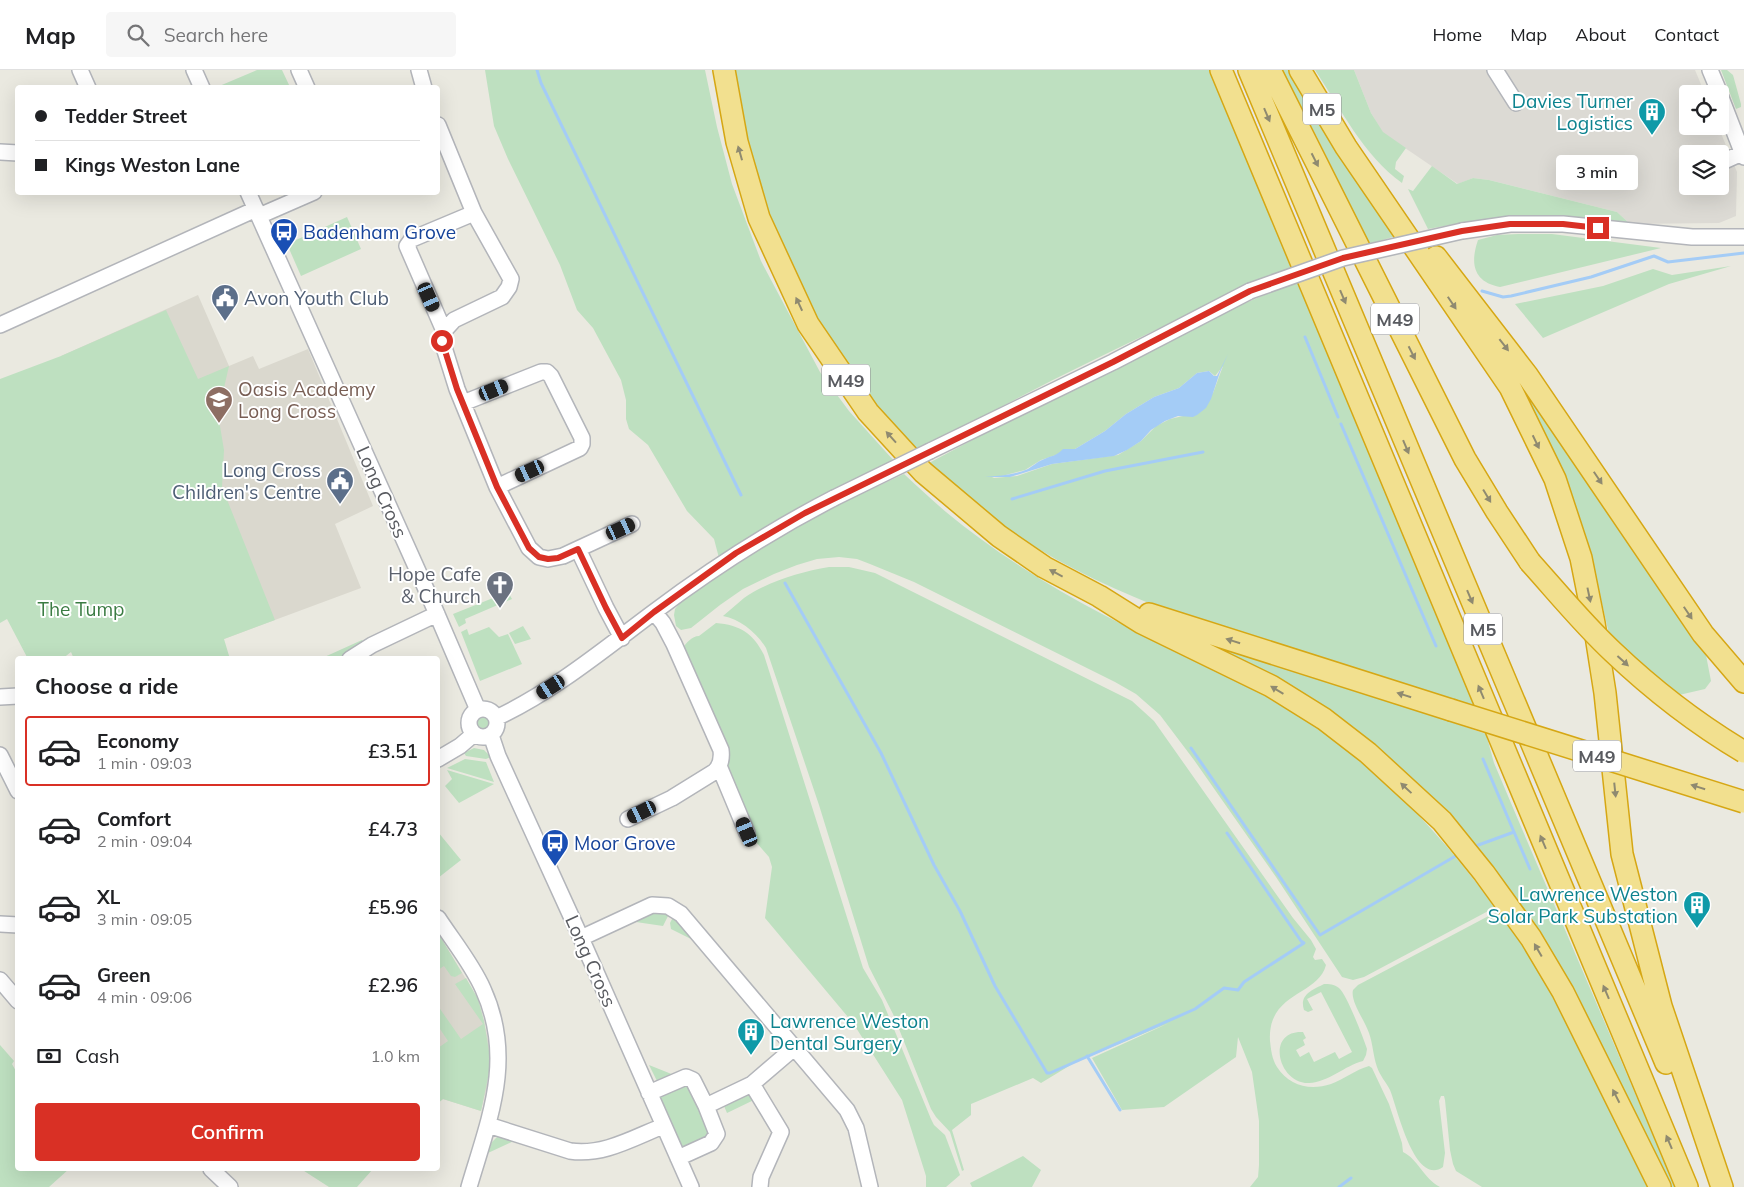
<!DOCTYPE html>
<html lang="en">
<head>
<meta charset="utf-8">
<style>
  :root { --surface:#fff; --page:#f6f6f6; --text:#202124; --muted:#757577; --line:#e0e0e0; --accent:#d93025 }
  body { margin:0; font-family:Mulish,sans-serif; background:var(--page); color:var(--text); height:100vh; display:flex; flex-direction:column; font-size:19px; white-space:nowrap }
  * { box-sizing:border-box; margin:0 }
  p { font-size:16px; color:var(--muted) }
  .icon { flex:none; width:28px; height:28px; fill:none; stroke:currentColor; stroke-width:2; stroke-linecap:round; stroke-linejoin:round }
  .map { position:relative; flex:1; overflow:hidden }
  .side { position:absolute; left:15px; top:586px; width:425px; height:515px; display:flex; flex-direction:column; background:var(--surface); border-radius:5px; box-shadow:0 5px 20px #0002 }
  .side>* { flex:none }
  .guide { position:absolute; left:15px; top:15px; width:425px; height:110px; border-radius:5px; box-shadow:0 5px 20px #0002; display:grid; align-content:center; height:110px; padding:0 20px; background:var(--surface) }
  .controls { position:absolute; left:1679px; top:15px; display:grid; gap:10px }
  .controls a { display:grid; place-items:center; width:50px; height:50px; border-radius:5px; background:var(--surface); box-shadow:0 5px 20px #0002; font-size:25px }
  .end { position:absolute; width:22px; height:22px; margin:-11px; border:6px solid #d93025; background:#fff; box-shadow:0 0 0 2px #fff }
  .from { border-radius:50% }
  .bubble { position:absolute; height:35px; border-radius:5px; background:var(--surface); box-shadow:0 5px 20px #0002; font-size:16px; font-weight:600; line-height:35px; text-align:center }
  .car { position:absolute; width:15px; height:30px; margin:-15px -8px; border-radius:6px; box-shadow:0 0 4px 1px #0007; background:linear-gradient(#222 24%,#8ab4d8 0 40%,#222 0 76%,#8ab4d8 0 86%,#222 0) }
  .guide b { display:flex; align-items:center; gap:18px; height:48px; font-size:19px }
  .guide b+b { border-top:1px solid var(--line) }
  .guide i { width:12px; height:12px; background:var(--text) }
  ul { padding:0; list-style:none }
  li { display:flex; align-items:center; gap:15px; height:70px; margin:0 10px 8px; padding:0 10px; border:2px solid transparent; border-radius:5px }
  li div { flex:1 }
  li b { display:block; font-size:19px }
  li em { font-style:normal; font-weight:600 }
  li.current { border-color:var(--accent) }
  li>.icon { width:45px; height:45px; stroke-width:1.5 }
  h2 { padding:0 20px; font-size:22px; line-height:60px }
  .pay { display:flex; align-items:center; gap:12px; height:55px; padding:0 20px; font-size:19px }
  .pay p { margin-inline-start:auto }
  .cta { display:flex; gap:10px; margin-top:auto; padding:10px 20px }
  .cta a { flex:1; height:58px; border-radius:5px; background:var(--accent); color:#fff; font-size:20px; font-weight:600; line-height:58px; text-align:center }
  header { display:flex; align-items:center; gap:30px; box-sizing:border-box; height:70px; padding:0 25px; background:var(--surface); border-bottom:1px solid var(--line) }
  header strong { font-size:24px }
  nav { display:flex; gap:28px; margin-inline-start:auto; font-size:18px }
  .search { width:350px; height:45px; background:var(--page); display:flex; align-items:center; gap:12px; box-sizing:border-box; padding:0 18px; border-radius:5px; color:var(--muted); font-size:19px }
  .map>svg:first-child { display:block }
  .industrial { fill:#dcdad4; fill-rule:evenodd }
  .education { fill:#dad8ce }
  .green { fill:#bee0c0; fill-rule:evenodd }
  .water { fill:#a4ccf6 }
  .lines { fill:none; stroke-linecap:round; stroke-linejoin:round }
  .stream { stroke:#a4ccf6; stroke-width:3 }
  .minor-casing { stroke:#b3b5ba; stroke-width:18 }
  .highway-casing { stroke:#d6a714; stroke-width:24 }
  .minor { stroke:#fff; stroke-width:15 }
  .highway { stroke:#f2e08f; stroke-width:21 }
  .minor-bridge-casing { stroke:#b3b5ba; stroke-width:18; stroke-linecap:butt }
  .highway-bridge-casing { stroke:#d6a714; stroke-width:24; stroke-linecap:butt }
  .minor-bridge { stroke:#fff; stroke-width:15 }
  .highway-bridge { stroke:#f2e08f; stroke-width:21 }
  .oneway { fill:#8f8a70 }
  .route { stroke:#d93025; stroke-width:6 }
  .labels { text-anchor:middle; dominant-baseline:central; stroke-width:4; stroke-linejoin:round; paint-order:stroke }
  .shield { fill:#fff; stroke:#8b8c90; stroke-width:1 }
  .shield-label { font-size:18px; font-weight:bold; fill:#595b60 }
  .culture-label { font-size:19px; fill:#0d838f; stroke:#fff; text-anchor:end }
  .transit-label { font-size:19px; fill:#164399; stroke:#fff; text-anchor:start }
  .service-label { font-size:19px; fill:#4e5e75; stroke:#fff; text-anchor:start }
  .education-label { font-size:19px; fill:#785e54; stroke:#fff; text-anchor:start }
  .street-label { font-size:19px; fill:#595b60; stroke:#fff }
  .worship-label { font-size:19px; fill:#5b616d; stroke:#fff; text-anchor:end }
  .park-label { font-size:19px; fill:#3b7c43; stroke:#fff }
</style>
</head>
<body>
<header>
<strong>Map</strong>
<div class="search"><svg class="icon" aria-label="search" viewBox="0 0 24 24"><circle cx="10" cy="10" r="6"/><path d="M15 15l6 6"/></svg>Search here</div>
<nav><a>Home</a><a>Map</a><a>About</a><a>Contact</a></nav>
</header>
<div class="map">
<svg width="1744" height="1117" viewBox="0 0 1744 1117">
  <rect width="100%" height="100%" fill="#eae9e0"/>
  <path class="industrial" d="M1354,0H1695L1705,24H1688V56H1718L1737,102L1736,146L1719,153L1630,154L1617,142L1489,110L1473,108L1458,114L1383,63L1371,43ZM1688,84H1720V116H1688Z"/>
  <path class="education" d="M198,225L229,296L253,286L259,299L308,279L373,436L335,454L361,518L224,569L61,286Z
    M438,863L478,929L484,951L489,975L487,1016L481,1041L443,1029L438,1033Z"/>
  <path class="green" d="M257,0H282L290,17H217Z
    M485,0H705L717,57L732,114L761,191L820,302L849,341L895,392L719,488L714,469L687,441L648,375L629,359L626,349V330L621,310L593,258L577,240L560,195L508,89L494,56Z
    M734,0H1209L1292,198C1247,213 1206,236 1164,256C1081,295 998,337 917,382C892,354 866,326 845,295C795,222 760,134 741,49C737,33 736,16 734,0Z
    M1282,0H1293L1396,166L1369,174L1317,67Z
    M1315,0H1354L1371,43L1383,62L1406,78L1396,92L1395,99L1404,106L1402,113C1363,85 1341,39 1315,0Z
    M1721,0H1727L1733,5L1741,34V37L1736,39Z
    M1432,96L1457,114L1473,108L1489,110L1617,142L1630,154L1516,148L1466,152L1428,159L1408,119L1413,121Z
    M347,147L361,179L301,206L287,174Z
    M1518,164H1552L1661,178L1500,217C1473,212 1470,193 1478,170L1497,165Z
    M1731,196L1669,214L1543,268L1515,234L1603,216L1653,199L1672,205Z
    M1297,211L1477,641L1173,543C1121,522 1067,499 1020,467C988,445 959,419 929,393L1044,332L1160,277L1236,237ZM1223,296L1213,323L1183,346L1170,349L1156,356L1141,371L1118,385L1052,394L1017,406L994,408L992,407H998L1025,400L1041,390L1056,385L1067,379H1075L1105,361L1126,344L1154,327L1179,318L1197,303L1209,301L1215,306Z
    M166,240L198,309L229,296L218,344L224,380L222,417L275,550L224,569L230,589H74L71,582L62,589H28L7,549L0,553V309L61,286Z
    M1521,311L1705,580L1711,611L1705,619L1679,625L1640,592L1609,564L1591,485L1573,431L1555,384L1536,345L1518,313Z
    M904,404C918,417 932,430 946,442C993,481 1050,517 1104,545C1142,565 1181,581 1219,601C1250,617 1281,634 1311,654C1383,701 1443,767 1494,836L1492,839L1364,907L1353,910L1342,907L1276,807L1194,690L1160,645L1136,624L1115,612L914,512L870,494L857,489L839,487L817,489L797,495L774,504L743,519L720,535L691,558L681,560L676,556L674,545L675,539L680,533L696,521L777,468L848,430Z
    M829,497H849L875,503L1132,631L1154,651L1293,848L1311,870L1316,879L1313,887L1315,890L1322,889L1326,895C1318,926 1267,922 1270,971C1271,980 1272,989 1277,997C1289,1016 1310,1021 1331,1014C1344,1009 1355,1000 1369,996L1372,998L1389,1034L1402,1073L1403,1082C1418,1089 1423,1108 1440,1117H1250L1258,1107L1259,1095V1051L1252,1002L1238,967L1236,987L1164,1037L1122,1040L1092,988L1169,953L1074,993L1041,1013L1033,1008L971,1034V1045L952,1060L964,1100L962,1101L950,1062L936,1047L931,1039L893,944L869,897L819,735L766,578C757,563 740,549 723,546C730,540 737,534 744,528C769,511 800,502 829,497Z
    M508,522L512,529L465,549L466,553L459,557L453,544Z
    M716,553C740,555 753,563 764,585L863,898L882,930L931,1049L934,1055L945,1065L960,1105L946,1117H926V1106L902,1030L853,953L765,848L772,797L769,787L755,771L683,578C686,573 692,566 699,566Z
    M523,556L531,569L515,574L509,563Z
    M489,557L499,567L508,564L522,594L480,611L461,562L467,559L469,565Z
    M362,570L364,573L339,589H320Z
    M1210,575L1425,643L1486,664L1494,693L1522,759L1675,1117H1670L1468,771Z
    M474 653a9 9 0 1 1 18 0a9 9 0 1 1-18 0Z
    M474,678L484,680L491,687L486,689L466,686L464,683Z
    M465,689L486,692L494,712L447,698Z
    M447,700L494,714L459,733L445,716L452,709Z
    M438,762L461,790L438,808Z
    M1498,841C1508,856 1519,870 1528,885C1574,959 1610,1039 1649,1117H1482L1456,1101L1453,1094L1450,1080L1445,1030L1444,1026H1441L1439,1031L1445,1083L1443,1097C1414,1117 1397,1036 1390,1020C1386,1012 1380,1006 1377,997C1373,986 1373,974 1369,963C1365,951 1350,931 1353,920L1358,915Z
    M656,842L669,844L663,856L636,852L643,847Z
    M673,847L693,869V870L671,859L670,853Z
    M438,863L462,903L455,907L451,906L444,896L438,900Z
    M466,908L478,929L484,951L491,993L481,1041L443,1029L438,1033V978L448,971L438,956V936L461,969L483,954L455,914Z
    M1324,914C1329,914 1334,914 1339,918C1347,925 1363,967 1367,979L1366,985L1363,991C1344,996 1329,1012 1309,1013C1278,1014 1265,960 1303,962L1306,968L1303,970L1305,975L1296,980L1300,987L1309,982L1314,992L1335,982L1339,989L1352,982L1321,922L1307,929L1313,940L1308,942L1304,940C1299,925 1312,920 1324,914Z
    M0,975L14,991L12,994L17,1003L18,1099H69L49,1117H0Z
    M649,995L674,1005L660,1012L657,1011Z
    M687,1013L711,1059L709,1068L684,1077L680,1076L659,1030L661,1024Z
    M750,1023L758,1028L727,1043L724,1036Z
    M497,1067L516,1070L488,1083L492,1072Z
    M1023,1086L1041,1100L1032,1117H972L970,1113Z
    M301,1099H373L357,1117H329Z"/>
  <path class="water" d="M1236,274L1228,284L1220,302L1211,329L1206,338L1197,345L1193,347L1178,346L1165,351L1151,360L1141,371L1127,380L1114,386L1052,394L1010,407H985C999,406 1015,405 1028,399C1033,396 1037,392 1042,390C1050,386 1057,386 1063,379H1075L1105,361L1126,344L1154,327L1179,318L1197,303L1209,301L1214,306H1217L1228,284Z"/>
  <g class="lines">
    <path class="stream" d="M537,0L541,13L741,425
      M1482,221L1503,227L1511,226L1591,207L1654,186L1668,192L1744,183
      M1305,267L1338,347
      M1341,354L1436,576
      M1012,429L1105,401L1203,382
      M785,513L881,683L934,795L960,841L995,916L1047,1003H1050L1195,939L1224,918L1238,920L1244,912L1304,873L1301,871L1227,763
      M1191,678L1320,865L1459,784
      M1514,762L1530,799
      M1473,777L1514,762L1483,689
      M1087,986L1120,1040
      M1339,1117L1351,1108"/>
    <defs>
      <path id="minor" d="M80,0L88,18
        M194,0L202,18
        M299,0L307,18
        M419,0L424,18
        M1495,0L1516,33
        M1710,0L1720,24
        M1720,25L1744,87
        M438,55L474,143L511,209L509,217L502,227L454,250L444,261L442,271L457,319L497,417L529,478L539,487L548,489L563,486L578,479L606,538L622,568
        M0,82L18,83
        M1720,93L1742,83
        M248,122L430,528L478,640
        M259,146L314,122
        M1462,161L1510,154H1563L1692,167H1744
        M0,255L256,139
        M444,261L407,176L412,169L474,143
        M463,333L541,302H547L551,306L582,368V374L580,378L497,417
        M930,381L1113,292L1250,221
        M578,479L632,454
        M350,589L372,575L437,544
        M0,627L18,626
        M469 653a14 14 0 1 1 28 0a14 14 0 1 1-28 0Z
        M496,648C554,621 603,580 654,542C711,499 770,461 834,428
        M491,665L498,686L581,868L691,1117
        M0,685L18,721
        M438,689L460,676L474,664
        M719,696L747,763
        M628,749L672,728L714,702C721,696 722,688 721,680L674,574L663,553L654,542
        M438,848C453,871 472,894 483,919C515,989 489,1049 469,1117
        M0,854L18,855
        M581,868L652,835L668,836L681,844L847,1040L856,1058L870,1117
        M0,910L18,931
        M752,1014L781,1062L761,1107L760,1117
        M649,1023L686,1007L693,1010L706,1036L717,1064L711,1073L678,1088
        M706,1036L752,1014L794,978
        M488,1055L570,1081C603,1086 633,1068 663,1056
        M211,1099L230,1117"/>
      <path id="highway" d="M724,0L737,72L759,148L808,254L868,342L923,402L999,466L1044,497L1099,526L1142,553L1271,616L1324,649L1368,683L1442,751L1484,803L1531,868L1563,922L1660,1117
        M1221,0L1687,1117
        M1249,0L1666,993
        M1270,0L1465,389L1497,442L1530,492
        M1300,0L1346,77L1510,317L1555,409L1581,488L1594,553L1605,623L1622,784L1661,936L1722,1117
        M1436,187L1527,305L1703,564L1744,612
        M1149,544L1451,640"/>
    </defs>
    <use href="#minor" class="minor-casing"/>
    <use href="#highway" class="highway-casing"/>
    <use href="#minor" class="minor"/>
    <use href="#highway" class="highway"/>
    <defs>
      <path id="minor-bridge" d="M1250,221L1343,188L1462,161
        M834,428L930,381"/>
      <path id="highway-bridge" d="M1530,492C1557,522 1583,554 1613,582C1653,620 1697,654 1744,682
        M1451,640L1744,732"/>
    </defs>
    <use href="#minor-bridge" class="minor-bridge-casing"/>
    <use href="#highway-bridge" class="highway-bridge-casing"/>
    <use href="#minor-bridge" class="minor-bridge"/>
    <use href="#highway-bridge" class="highway-bridge"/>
  </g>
  <defs><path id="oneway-solid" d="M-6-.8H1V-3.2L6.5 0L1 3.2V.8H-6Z" transform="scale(1.25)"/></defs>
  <g class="oneway">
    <use href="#oneway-solid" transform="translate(1267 45) rotate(67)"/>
    <use href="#oneway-solid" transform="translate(740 83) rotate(-106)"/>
    <use href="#oneway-solid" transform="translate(1315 90) rotate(63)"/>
    <use href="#oneway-solid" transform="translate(1343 227) rotate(67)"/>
    <use href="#oneway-solid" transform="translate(1452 233) rotate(56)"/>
    <use href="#oneway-solid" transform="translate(799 234) rotate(-115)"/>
    <use href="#oneway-solid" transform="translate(1504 275) rotate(52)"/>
    <use href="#oneway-solid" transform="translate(1412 283) rotate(63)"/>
    <use href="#oneway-solid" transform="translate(891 367) rotate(-132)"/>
    <use href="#oneway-solid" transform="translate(1536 372) rotate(64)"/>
    <use href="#oneway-solid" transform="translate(1406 377) rotate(67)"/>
    <use href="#oneway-solid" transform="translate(1598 408) rotate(56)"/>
    <use href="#oneway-solid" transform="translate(1487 426) rotate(59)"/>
    <use href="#oneway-solid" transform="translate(1056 503) rotate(-152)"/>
    <use href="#oneway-solid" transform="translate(1589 525) rotate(78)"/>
    <use href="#oneway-solid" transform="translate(1470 527) rotate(67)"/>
    <use href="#oneway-solid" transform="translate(1688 543) rotate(56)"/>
    <use href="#oneway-solid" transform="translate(1233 571) rotate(-162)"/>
    <use href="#oneway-solid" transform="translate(1623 591) rotate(42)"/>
    <use href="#oneway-solid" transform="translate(1277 620) rotate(-149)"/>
    <use href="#oneway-solid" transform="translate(1481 622) rotate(-113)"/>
    <use href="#oneway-solid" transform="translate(1404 625) rotate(-162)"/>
    <use href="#oneway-solid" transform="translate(1698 717) rotate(-163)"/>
    <use href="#oneway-solid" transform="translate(1406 718) rotate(-137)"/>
    <use href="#oneway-solid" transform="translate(1615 720) rotate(84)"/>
    <use href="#oneway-solid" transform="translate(1543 772) rotate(-113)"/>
    <use href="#oneway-solid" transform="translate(1538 880) rotate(-120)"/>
    <use href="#oneway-solid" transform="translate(1606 922) rotate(-113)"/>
    <use href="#oneway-solid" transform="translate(1616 1026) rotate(-117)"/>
    <use href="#oneway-solid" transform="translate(1669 1072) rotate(-113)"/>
  </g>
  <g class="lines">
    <path class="route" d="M442,271L457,319L497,417L529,478L539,487L548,489L558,488L578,479L606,538L622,568L654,542L736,483L805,443L1113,292L1250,221L1343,188L1462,161L1510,154H1563L1598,158"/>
  </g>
  <defs>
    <symbol id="building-pin" viewBox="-11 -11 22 30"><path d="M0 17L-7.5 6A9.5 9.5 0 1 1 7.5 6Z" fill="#0f9aa8" stroke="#fff"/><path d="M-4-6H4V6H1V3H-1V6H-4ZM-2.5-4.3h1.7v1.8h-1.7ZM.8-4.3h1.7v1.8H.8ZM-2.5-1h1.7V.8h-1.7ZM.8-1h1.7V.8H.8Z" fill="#fff"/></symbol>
    <symbol id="bus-pin" viewBox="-11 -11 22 30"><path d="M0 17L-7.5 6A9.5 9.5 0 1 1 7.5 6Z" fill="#1a4fb4" stroke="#fff"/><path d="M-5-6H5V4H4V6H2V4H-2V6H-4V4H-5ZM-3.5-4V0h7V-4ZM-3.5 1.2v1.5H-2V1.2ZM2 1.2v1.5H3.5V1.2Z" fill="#fff"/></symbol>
    <symbol id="civic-pin" viewBox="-11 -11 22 30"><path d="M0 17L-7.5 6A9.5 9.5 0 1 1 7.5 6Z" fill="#5c6f8a" stroke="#fff"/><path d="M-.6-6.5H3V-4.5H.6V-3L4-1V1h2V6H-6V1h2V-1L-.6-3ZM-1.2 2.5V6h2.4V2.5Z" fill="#fff"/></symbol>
    <symbol id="school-pin" viewBox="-11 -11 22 30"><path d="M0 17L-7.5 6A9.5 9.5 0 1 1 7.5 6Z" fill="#8d6e63" stroke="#fff"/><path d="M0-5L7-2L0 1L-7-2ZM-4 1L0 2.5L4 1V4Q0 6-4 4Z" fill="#fff"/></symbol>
    <symbol id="church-pin" viewBox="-11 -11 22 30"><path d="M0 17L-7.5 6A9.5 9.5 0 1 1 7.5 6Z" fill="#6b7280" stroke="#fff"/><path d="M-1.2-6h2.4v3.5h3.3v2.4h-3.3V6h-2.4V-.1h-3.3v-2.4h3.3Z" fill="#fff"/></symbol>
  </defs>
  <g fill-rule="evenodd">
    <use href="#building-pin" x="1636" y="26" width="32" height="43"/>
    <use href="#bus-pin" x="268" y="146" width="32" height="43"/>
    <use href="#civic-pin" x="209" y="212" width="32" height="43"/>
    <use href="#school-pin" x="203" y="314" width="32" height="43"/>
    <use href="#civic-pin" x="324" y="395" width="32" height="43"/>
    <use href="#church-pin" x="484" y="499" width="32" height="43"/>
    <use href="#bus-pin" x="539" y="757" width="32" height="43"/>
    <use href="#building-pin" x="1681" y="819" width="32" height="43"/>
    <use href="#building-pin" x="735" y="946" width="32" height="43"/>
  </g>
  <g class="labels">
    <g class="shield">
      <rect x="1303" y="23.5" width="38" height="31" rx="4"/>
      <rect x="1371" y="233.5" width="48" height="31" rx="4"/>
      <rect x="822" y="294.5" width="48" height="31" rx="4"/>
      <rect x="1464" y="543.5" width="38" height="31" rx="4"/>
      <rect x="1573" y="670.5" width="48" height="31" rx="4"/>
    </g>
    <g class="shield-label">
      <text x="1322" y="39">M5</text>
      <text x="1395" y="249">M49</text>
      <text x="846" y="310">M49</text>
      <text x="1483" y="559">M5</text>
      <text x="1597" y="686">M49</text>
    </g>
    <g class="culture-label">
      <text x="1633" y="31">Davies Turner<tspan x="1633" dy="22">Logistics</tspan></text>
      <text x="1678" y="824">Lawrence Weston<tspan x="1678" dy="22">Solar Park Substation</tspan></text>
      <text x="770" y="951" text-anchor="start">Lawrence Weston<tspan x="770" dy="22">Dental Surgery</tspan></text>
    </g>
    <g class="transit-label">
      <text x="303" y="162">Badenham Grove</text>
      <text x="574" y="773">Moor Grove</text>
    </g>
    <g class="service-label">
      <text x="244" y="228">Avon Youth Club</text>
      <text x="321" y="400" text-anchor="end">Long Cross<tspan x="321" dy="22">Children's Centre</tspan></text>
    </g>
    <g class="education-label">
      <text x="238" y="319">Oasis Academy<tspan x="238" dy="22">Long Cross</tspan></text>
    </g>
    <g class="street-label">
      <text transform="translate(382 422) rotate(66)">Long Cross</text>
      <text transform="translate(591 891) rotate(66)">Long Cross</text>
    </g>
    <g class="worship-label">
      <text x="481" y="504">Hope Cafe<tspan x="481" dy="22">&amp; Church</tspan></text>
    </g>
    <g class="park-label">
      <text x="81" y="539">The Tump</text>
    </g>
  </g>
</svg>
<div class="controls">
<a><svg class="icon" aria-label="locate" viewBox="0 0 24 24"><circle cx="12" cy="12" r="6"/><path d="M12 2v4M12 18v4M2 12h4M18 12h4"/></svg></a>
<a><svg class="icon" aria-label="layers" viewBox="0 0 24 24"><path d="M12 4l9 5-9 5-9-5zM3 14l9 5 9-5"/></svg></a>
</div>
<i class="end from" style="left:442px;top:271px"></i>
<i class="end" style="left:1598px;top:158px"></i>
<div class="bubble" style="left:1556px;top:85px;width:82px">3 min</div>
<i class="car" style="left:429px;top:227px;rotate:156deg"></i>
<i class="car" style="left:494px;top:320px;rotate:68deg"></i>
<i class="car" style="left:530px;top:401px;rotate:245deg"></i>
<i class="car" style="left:621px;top:459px;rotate:65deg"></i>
<i class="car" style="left:551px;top:617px;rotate:237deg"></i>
<i class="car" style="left:642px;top:742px;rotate:244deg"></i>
<i class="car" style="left:747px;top:762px;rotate:337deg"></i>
<div class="guide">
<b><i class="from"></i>Tedder Street</b>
<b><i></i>Kings Weston Lane</b>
</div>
<section class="side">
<h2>Choose a ride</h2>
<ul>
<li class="current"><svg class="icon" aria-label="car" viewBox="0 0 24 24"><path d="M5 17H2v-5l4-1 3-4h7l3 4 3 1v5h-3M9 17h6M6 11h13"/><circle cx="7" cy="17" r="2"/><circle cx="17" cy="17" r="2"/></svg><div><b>Economy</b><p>1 min · 09:03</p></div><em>£3.51</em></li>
<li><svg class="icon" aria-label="car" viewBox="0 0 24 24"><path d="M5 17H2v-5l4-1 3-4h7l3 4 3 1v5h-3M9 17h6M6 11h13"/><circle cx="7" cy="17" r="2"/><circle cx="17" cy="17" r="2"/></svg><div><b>Comfort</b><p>2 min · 09:04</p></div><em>£4.73</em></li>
<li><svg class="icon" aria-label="car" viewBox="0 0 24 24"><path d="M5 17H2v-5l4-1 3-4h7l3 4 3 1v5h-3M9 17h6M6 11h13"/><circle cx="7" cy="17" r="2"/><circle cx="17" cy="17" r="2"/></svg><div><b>XL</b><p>3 min · 09:05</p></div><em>£5.96</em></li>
<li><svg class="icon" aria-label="car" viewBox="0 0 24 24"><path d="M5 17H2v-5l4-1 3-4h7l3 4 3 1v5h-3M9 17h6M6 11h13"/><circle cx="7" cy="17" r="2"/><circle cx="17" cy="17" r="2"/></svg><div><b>Green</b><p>4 min · 09:06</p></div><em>£2.96</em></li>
</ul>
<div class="pay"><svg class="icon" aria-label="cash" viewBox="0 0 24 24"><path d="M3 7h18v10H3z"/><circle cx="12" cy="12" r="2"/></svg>Cash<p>1.0 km</p></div>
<div class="cta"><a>Confirm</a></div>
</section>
</div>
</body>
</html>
